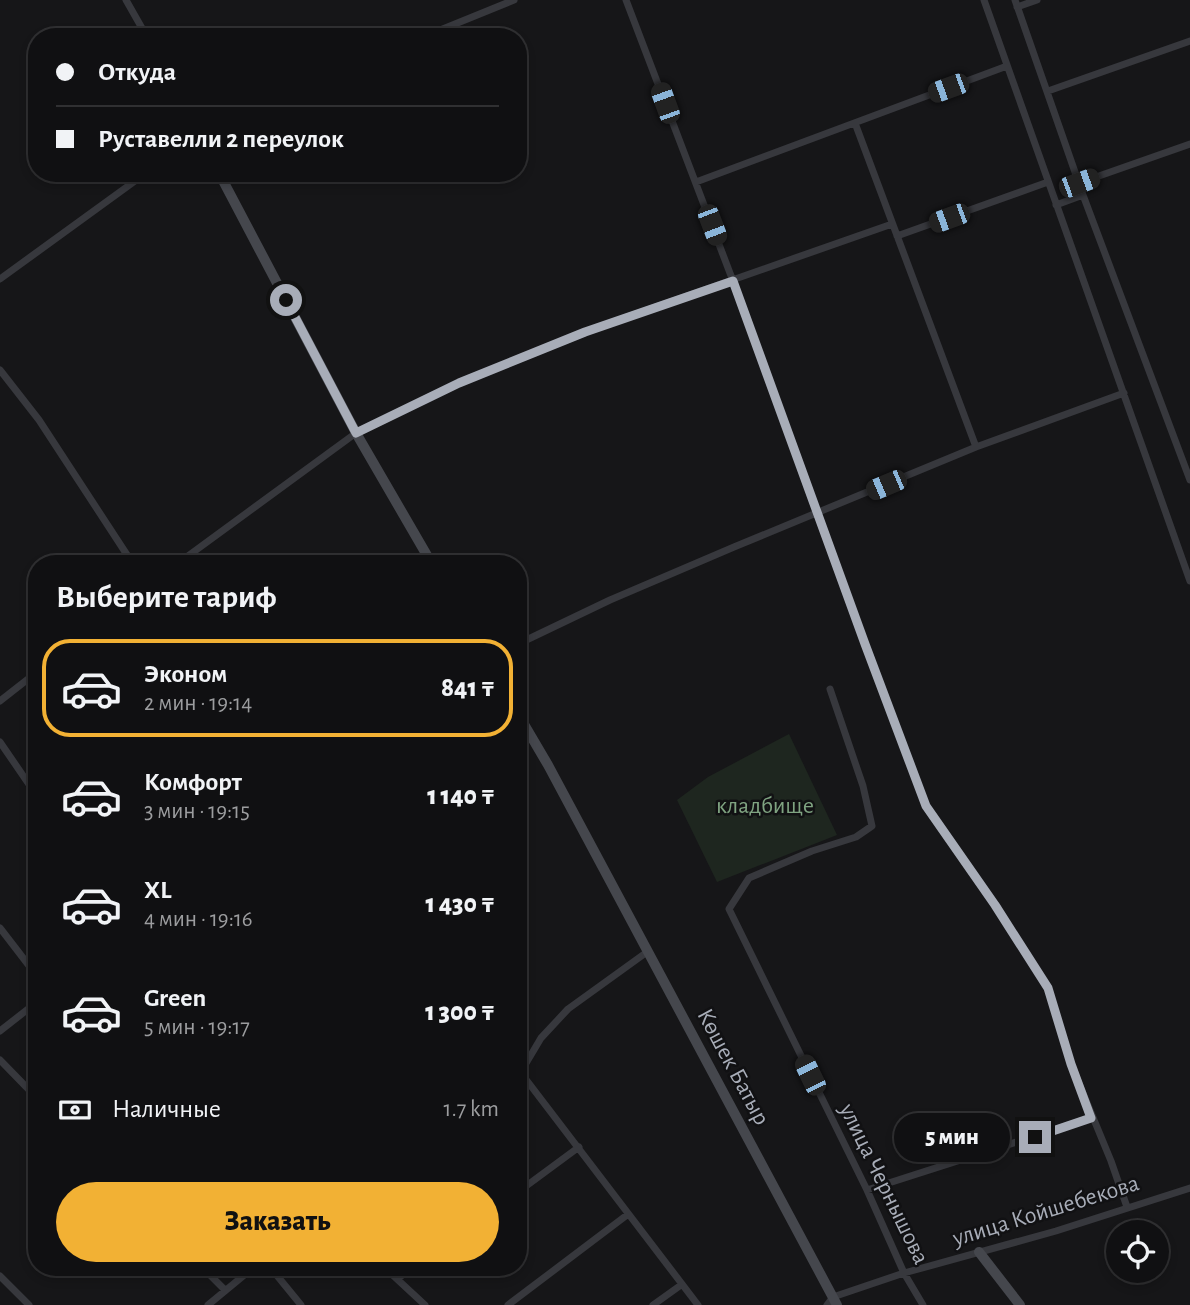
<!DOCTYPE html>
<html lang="ru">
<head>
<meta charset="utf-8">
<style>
  :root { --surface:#101012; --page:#1e1e20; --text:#f1f3f6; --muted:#9c9d9f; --line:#303032; --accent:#f2b134 }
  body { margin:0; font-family:"Alegreya Sans",sans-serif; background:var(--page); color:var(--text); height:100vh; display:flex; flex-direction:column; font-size:26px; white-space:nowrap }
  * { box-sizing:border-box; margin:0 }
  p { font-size:23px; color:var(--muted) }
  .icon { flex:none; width:38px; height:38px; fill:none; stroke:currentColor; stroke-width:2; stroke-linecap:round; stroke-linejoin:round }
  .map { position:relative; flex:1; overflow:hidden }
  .details { position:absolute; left:28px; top:555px; width:499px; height:721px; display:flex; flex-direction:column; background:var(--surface); border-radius:28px; box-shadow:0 4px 10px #0003,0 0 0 2px var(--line) }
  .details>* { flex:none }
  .hud { position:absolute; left:28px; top:28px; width:499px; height:154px; border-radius:28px; box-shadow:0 4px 10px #0003,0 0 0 2px var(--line); display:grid; align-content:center; height:154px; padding:0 28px; background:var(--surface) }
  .buttons { position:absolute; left:1106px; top:1220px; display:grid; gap:14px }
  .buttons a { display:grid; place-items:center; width:63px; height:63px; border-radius:50%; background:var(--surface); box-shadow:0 4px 10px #0003,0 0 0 2px var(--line); font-size:35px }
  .end { position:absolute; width:32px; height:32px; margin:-16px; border:9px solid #a8adb8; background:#111; box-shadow:0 0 0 4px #111 }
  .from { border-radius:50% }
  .bubble { position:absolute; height:49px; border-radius:24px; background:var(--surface); box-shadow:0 4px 10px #0003,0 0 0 2px var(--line); font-size:23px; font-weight:800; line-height:49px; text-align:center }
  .car { position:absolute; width:21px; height:42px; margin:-21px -10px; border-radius:9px; box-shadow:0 0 5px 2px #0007; background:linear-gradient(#222 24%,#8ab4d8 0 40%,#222 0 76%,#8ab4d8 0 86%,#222 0) }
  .hud b { display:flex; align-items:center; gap:24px; height:66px; font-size:26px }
  .hud b+b { border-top:2px solid var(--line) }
  .hud i { width:18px; height:18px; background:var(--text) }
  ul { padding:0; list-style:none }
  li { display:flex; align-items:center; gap:21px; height:98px; margin:0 14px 10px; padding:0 14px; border:4px solid transparent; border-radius:28px }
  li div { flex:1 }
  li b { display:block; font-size:26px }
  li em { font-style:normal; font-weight:800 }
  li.selected { border-color:var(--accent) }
  li>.icon { width:63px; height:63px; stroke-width:1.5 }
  h2 { padding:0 28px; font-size:32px; line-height:84px }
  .pay { display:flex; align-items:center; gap:18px; height:77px; padding:0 28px; font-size:26px }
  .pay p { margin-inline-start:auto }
  .button { display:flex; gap:14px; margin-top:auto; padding:14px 28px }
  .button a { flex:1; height:80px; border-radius:42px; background:var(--accent); color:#111; font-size:28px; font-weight:800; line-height:80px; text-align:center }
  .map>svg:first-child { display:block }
  .green { fill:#1e261f }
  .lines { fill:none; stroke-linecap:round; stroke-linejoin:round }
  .street { stroke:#37383d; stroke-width:7 }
  .secondary { stroke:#45474d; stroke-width:10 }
  .route { stroke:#a8adb8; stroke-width:9 }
  .labels { text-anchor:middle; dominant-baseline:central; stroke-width:5; stroke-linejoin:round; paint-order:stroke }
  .park-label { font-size:24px; fill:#7fa381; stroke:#111113 }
  .street-label { font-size:24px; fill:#a8adb8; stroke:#111113 }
</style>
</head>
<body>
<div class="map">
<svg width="1190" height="1305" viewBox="0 0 1190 1305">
  <rect width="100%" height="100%" fill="#161618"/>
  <path class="green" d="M789,734L837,835L717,882L677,800L708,777Z"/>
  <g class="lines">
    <path class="street" d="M126,0L147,37
      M626,0L733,281L865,644L926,806L995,905L1048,988L1071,1064L1111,1161L1127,1207
      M984,0L1190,581
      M1015,0L1083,195L1190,480
      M1017,7L1037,0
      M423,37L514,0
      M1048,91L1190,41
      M855,123L976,447
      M696,182L1007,66
      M1079,183L1190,144
      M1056,205L1083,195
      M897,236L1048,182
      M0,279L146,173
      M0,370L39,420L133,564
      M177,564L356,433L459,383L604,325L892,224
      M518,644L610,600L734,547L976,447L1124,393
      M830,689L863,786L872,826L856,837L812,851L749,878L729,909L867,1190L904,1273L923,1305
      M0,701L37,672
      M0,742L37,796
      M0,928L37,976
      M0,1031L37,1002
      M0,1060L37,1098
      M518,1069L698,1305
      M519,1075L541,1038L568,1009L647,952
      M867,1190L1091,1118
      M518,1192L579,1147
      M202,1267L225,1290
      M270,1267L301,1305
      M384,1267L425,1305
      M0,1276L29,1305
      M397,1279L414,1267
      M208,1305L254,1267
      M508,1305L627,1215
      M653,1305L681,1285
      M827,1305L833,1297L904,1273L1056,1231L1190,1188"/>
    <path class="secondary" d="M219,173L356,433L432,564
      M518,714L548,765L837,1305
      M979,1252L1020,1305"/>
  </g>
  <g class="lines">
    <path class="route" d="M286,300L356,433L459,383L585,332L733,281L865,644L926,806L995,905L1048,988L1071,1064L1091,1118L1035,1137"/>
  </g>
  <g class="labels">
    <g class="park-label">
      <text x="765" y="806">кладбище</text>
    </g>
    <g class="street-label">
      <text transform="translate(733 1067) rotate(62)">Көшек Батыр</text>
      <text transform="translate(884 1184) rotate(64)">улица Чернышова</text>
      <text transform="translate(1046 1211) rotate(-17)">улица Койшебекова</text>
    </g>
  </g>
</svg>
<div class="buttons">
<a><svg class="icon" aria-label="locate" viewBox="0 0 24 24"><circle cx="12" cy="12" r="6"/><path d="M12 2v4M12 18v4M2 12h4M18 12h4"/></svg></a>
</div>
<i class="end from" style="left:286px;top:300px"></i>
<i class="end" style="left:1035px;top:1137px"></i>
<div class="bubble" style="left:894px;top:1113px;width:116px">5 мин</div>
<i class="car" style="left:948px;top:88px;rotate:250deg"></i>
<i class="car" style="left:665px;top:103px;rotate:340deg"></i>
<i class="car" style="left:1079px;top:183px;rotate:70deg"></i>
<i class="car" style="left:949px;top:218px;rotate:250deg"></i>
<i class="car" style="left:712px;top:225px;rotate:159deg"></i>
<i class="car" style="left:886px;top:485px;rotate:247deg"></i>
<i class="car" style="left:810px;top:1075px;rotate:334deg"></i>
<div class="hud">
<b><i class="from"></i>Откуда</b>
<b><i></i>Руставелли 2 переулок</b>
</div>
<section class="details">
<h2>Выберите тариф</h2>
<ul>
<li class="selected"><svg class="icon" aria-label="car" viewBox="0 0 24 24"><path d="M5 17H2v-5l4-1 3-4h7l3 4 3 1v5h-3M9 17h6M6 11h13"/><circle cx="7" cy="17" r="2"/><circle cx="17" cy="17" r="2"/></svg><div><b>Эконом</b><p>2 мин · 19:14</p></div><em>841 ₸</em></li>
<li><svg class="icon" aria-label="car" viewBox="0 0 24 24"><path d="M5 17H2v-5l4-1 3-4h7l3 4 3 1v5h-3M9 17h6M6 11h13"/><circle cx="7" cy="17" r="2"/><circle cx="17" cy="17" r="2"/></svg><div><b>Комфорт</b><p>3 мин · 19:15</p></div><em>1 140 ₸</em></li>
<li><svg class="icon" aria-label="car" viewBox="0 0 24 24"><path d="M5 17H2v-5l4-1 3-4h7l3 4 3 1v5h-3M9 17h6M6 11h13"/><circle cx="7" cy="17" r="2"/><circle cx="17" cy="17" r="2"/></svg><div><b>XL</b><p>4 мин · 19:16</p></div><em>1 430 ₸</em></li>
<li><svg class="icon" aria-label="car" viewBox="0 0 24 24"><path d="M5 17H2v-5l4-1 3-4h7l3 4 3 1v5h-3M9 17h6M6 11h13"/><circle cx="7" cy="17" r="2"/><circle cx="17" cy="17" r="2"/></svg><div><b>Green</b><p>5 мин · 19:17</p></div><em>1 300 ₸</em></li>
</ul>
<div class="pay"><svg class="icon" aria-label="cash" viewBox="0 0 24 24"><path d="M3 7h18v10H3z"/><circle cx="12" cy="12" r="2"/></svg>Наличные<p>1.7 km</p></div>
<div class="button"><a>Заказать</a></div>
</section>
</div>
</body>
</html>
